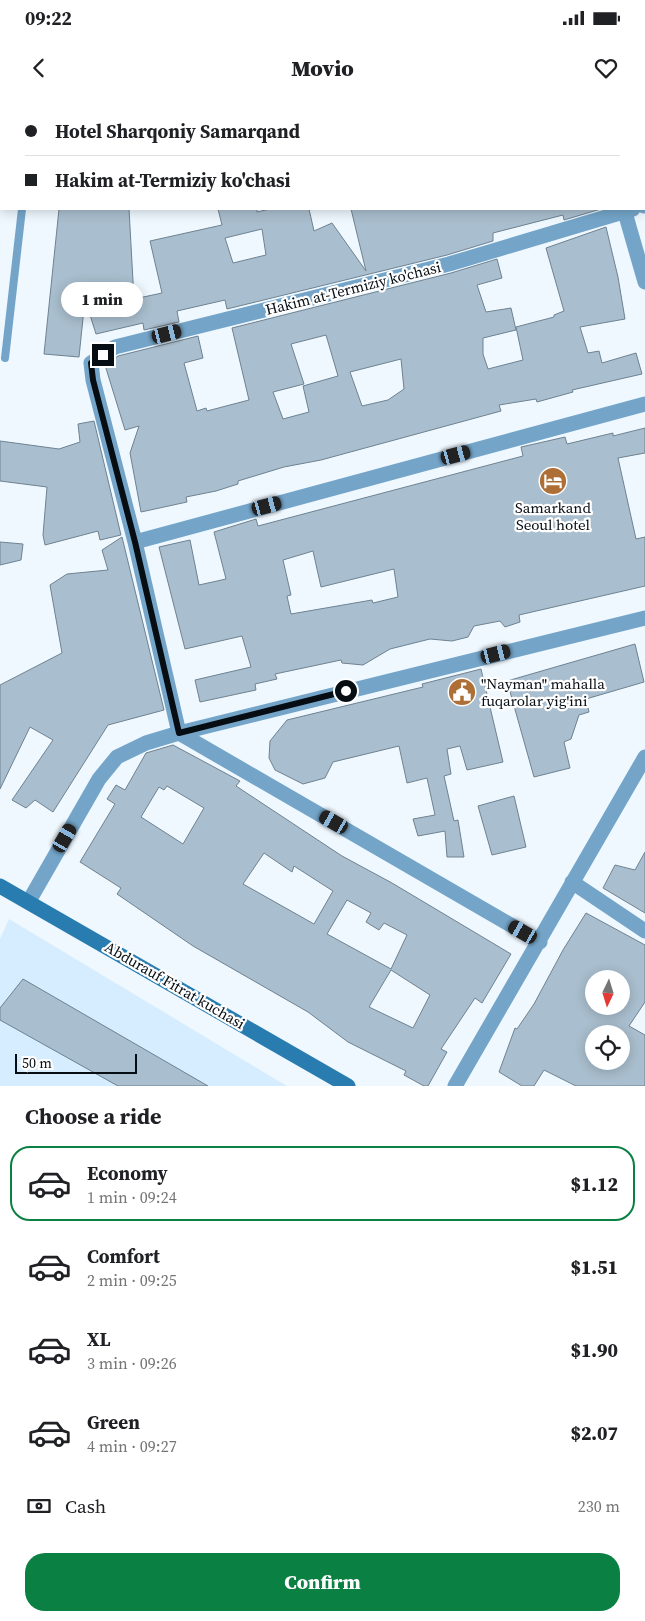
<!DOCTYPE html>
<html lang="en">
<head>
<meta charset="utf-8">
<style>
  :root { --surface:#fff; --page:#f6f6f6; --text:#202124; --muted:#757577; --line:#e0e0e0; --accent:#0b8043 }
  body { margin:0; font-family:"Source Serif 4",serif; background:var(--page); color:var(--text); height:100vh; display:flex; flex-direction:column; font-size:19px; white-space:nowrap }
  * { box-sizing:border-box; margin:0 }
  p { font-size:16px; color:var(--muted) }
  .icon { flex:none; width:28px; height:28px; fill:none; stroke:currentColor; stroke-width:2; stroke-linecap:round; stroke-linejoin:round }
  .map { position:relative; height:986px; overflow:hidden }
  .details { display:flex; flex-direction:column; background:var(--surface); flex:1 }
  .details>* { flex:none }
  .guide { position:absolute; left:0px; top:0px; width:645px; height:110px; box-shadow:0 2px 12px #0003; display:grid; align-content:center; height:110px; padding:0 25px; background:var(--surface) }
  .needle { width:32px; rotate:184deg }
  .tools { position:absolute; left:585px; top:870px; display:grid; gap:10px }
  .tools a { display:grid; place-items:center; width:45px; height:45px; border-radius:50%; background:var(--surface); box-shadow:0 2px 12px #0003; font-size:25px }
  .scale { position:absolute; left:15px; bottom:12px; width:122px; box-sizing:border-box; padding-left:5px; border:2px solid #060d13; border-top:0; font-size:14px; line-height:18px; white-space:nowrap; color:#060d13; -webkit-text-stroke:4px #fff; paint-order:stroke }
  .end { position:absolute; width:22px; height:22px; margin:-11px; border:6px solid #060d13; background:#fff; box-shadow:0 0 0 2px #fff }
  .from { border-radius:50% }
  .bubble { position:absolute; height:35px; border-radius:18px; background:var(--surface); box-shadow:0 2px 12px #0003; font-size:16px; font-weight:800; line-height:35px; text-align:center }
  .car { position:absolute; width:15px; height:30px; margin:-15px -8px; border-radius:6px; box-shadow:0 0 4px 1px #0007; background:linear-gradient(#222 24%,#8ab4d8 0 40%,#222 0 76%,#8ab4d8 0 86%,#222 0) }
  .guide b { display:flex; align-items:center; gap:18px; height:48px; font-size:19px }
  .guide b+b { border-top:1px solid var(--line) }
  .guide i { width:12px; height:12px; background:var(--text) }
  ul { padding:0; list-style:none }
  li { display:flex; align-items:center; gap:15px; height:75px; margin:0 10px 8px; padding:0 15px; border:2px solid transparent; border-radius:20px }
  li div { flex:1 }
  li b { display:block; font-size:19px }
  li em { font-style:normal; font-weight:800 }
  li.on { border-color:var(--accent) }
  li>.icon { width:45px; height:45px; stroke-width:1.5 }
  h2 { padding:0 25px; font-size:22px; line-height:60px }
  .pay { display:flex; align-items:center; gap:12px; height:55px; padding:0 25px; font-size:19px }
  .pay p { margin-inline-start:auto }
  .cta { display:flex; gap:10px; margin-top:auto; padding:10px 25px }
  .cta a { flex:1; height:58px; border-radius:20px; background:var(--accent); color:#fff; font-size:20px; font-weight:800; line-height:58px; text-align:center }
  .status { display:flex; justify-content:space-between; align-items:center; height:35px; padding:0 25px; background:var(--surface); direction:ltr }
  .status svg { height:14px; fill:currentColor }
  header { display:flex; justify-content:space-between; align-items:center; height:65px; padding:0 25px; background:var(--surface); font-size:22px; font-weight:800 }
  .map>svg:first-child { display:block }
  .built { fill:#d6edff }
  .building { fill:#a9bece; stroke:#6e8291; fill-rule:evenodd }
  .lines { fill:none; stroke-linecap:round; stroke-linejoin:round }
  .lane { stroke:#74a5c9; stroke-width:8 }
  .street { stroke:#74a5c9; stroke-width:15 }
  .secondary { stroke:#297cb0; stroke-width:15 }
  .route { stroke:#060d13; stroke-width:6 }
  .labels { text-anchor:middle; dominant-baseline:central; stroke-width:4.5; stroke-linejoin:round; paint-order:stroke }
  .street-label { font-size:15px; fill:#060d13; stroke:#fff }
  .poi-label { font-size:15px; fill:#060d13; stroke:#fff }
</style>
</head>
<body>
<div class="status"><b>09:22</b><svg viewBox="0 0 49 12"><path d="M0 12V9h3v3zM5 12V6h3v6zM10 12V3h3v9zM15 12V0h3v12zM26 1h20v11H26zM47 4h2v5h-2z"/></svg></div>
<header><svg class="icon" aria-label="back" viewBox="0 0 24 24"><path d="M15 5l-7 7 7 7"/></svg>Movio<svg class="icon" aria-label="heart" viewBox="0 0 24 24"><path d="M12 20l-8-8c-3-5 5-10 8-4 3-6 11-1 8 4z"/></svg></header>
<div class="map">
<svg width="645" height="986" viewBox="0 0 645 986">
  <rect width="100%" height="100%" fill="#eff8ff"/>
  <path class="built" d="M9,819L287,986H0V839Z"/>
  <path class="building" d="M59,109H129L134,199L162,193L150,141L222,125L218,109H257V112L270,109H309L314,131L332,123L366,171L351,109H601L564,120L563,115L493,133V141L447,155L227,209L225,200L177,211L179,222L144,230L143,223L96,234L85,199L79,257L44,254ZM262,129L266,155L233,163L225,138Z
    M606,127L618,177L625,219L580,227L588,253L599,251L602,263L636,253L642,274L572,290L573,292L537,302L536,299L499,305L501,311L321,360L284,367L238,381V384L216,391L186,397L187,402L141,412L130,353L139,326L125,330L105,265L118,256L198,236L203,258L184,263L197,311L206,308L207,311L249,300L232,228L451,173L497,159L502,178L477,185L486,212L511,208L516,230L483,238V254L488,269L523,260L516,227L554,217V215L564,211L546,148ZM326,235L338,276L303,286L309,312L283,319L273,292L304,284L291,244ZM401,259L404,289L388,300L362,306L350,272Z
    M94,321L121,435L100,440L98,431L45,445L43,435L47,387L0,381V341L59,349L80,342L78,324Z
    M645,328V353L618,358L636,439L645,437V486L519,515L520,522L505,527L500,521L474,526L468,537L452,541L430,539L390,549L363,565L342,563L341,560L275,574L277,579L255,584L256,590L200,602L195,580L251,567L242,536L185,549L159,447L190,440L199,485L226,479L214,432L256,419L258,426L523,356L521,347L530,345L565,337L567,344L613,333V336ZM313,451L321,487L394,469L398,497L373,503L372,500L291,514L287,496L291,495L283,460Z
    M122,437L164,610L108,625L53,712L35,700L26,708L12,700L53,640L30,627L0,689V585L62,553L50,485L67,474L108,470L102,450Z
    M0,442L23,444L21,460L0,465Z
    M635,544L644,582L586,599L589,612L579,615L571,639L564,642L570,668L534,677L507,581Z
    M481,569L503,662L467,670L460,646L447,649L451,674L444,676L454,721L458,720L464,757H447L445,731L418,736L413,719L435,715L427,678L407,683L399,646L333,662L325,678L303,684L275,670L269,658L270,641L287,620L423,587L422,584Z
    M173,645L240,681L236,686L342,756L392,783L511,854L482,903L475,898L441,949L447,952L428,986H424L404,975L406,971L348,942L308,912L193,846L117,794L121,788L80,762L115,704L107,699L116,685L125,690L146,653ZM167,686L204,708L183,744L141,717L159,687L164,690ZM264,753L292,772L294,766L333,791L314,824L243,784ZM347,800L371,813L366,822L379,830L384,823L407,835L391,869L327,834ZM391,870L430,895L413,928L369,907Z
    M514,696L526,747L492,755L478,706Z
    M645,752V813L603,788L615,765L635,770Z
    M586,813L645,845V902L629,926L645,935V986H576L544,970L534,986H522L499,972L515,928L517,929L534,904L563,850ZM594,879H621V906H594ZM594,934H621V961H594Z
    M23,879L208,986H118L0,920V908Z"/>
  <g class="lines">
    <path class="lane" d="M5,258L22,109"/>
    <path class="street" d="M603,0V1
      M368,1L373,0
      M0,13H1
      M644,106L645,105
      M624,109L645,182
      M135,442L645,304
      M179,633L135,442L93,280L91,263L115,247L449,164L633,109
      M179,633L540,842
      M572,782L645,831
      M29,801L99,679L117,657L146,643L179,633L645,518
      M455,986L645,657"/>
    <path class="secondary" d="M0,786L348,986"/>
  </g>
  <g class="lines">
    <path class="route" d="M103,255L91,263L93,280L135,442L179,633L346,591"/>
  </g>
  <defs>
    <symbol id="hotel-disc" viewBox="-11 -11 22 22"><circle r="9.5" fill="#ad6f35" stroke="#fff"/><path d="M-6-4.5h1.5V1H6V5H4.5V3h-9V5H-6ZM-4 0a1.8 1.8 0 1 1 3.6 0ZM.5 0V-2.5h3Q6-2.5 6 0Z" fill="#fff"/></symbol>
    <symbol id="civic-disc" viewBox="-11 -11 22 22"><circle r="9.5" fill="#ad6f35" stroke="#fff"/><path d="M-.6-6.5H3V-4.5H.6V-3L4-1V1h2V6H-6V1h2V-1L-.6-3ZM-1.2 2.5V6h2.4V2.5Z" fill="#fff"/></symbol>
  </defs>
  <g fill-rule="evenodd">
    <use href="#hotel-disc" x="537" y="365" width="32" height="32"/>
    <use href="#civic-disc" x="446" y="576" width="32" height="32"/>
  </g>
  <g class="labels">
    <g class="street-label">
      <text transform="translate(353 188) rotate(-14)">Hakim at-Termiziy ko'chasi</text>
      <text transform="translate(175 885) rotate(30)">Abdurauf Fitrat kuchasi</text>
    </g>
    <g class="poi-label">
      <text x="553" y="407">Samarkand<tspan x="553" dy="17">Seoul hotel</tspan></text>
      <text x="481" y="583" text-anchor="start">"Nayman" mahalla<tspan x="481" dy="17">fuqarolar yig'ini</tspan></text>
    </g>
  </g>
</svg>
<div class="tools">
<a><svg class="needle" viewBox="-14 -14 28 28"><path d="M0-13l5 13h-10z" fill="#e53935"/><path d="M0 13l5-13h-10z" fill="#757577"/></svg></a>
<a><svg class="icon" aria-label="locate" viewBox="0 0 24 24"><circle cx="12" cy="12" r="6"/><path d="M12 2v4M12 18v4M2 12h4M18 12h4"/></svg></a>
</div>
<div class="scale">50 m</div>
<i class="end from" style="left:346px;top:591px"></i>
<i class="end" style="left:103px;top:255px"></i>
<div class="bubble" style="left:61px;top:182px;width:82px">1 min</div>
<i class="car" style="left:167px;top:234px;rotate:76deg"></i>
<i class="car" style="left:456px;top:355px;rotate:75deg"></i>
<i class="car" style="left:267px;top:406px;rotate:75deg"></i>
<i class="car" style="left:496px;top:554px;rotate:76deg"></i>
<i class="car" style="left:334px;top:722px;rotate:300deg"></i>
<i class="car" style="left:65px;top:738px;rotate:30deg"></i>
<i class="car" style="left:523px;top:832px;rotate:300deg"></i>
<div class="guide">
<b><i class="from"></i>Hotel Sharqoniy Samarqand</b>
<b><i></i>Hakim at-Termiziy ko'chasi</b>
</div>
</div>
<section class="details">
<h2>Choose a ride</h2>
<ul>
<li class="on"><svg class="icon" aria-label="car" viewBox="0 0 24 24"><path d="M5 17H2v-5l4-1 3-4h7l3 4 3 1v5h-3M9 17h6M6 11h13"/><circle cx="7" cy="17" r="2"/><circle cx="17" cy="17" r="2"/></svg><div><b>Economy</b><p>1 min · 09:24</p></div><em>$1.12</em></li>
<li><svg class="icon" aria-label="car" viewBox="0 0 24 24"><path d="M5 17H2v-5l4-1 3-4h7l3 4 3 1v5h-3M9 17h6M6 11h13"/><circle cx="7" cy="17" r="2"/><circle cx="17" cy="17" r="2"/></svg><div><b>Comfort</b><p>2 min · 09:25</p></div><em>$1.51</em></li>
<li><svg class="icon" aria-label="car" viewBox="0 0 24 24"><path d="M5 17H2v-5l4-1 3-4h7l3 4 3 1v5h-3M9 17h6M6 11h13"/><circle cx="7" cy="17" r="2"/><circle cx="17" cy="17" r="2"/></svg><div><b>XL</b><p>3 min · 09:26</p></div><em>$1.90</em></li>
<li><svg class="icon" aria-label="car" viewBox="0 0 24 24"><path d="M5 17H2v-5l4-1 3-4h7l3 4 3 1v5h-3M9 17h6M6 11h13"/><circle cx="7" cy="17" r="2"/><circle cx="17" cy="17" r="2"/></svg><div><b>Green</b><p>4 min · 09:27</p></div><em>$2.07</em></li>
</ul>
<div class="pay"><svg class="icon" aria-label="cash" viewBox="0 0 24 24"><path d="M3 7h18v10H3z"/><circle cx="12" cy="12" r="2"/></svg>Cash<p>230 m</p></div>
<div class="cta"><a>Confirm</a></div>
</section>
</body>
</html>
